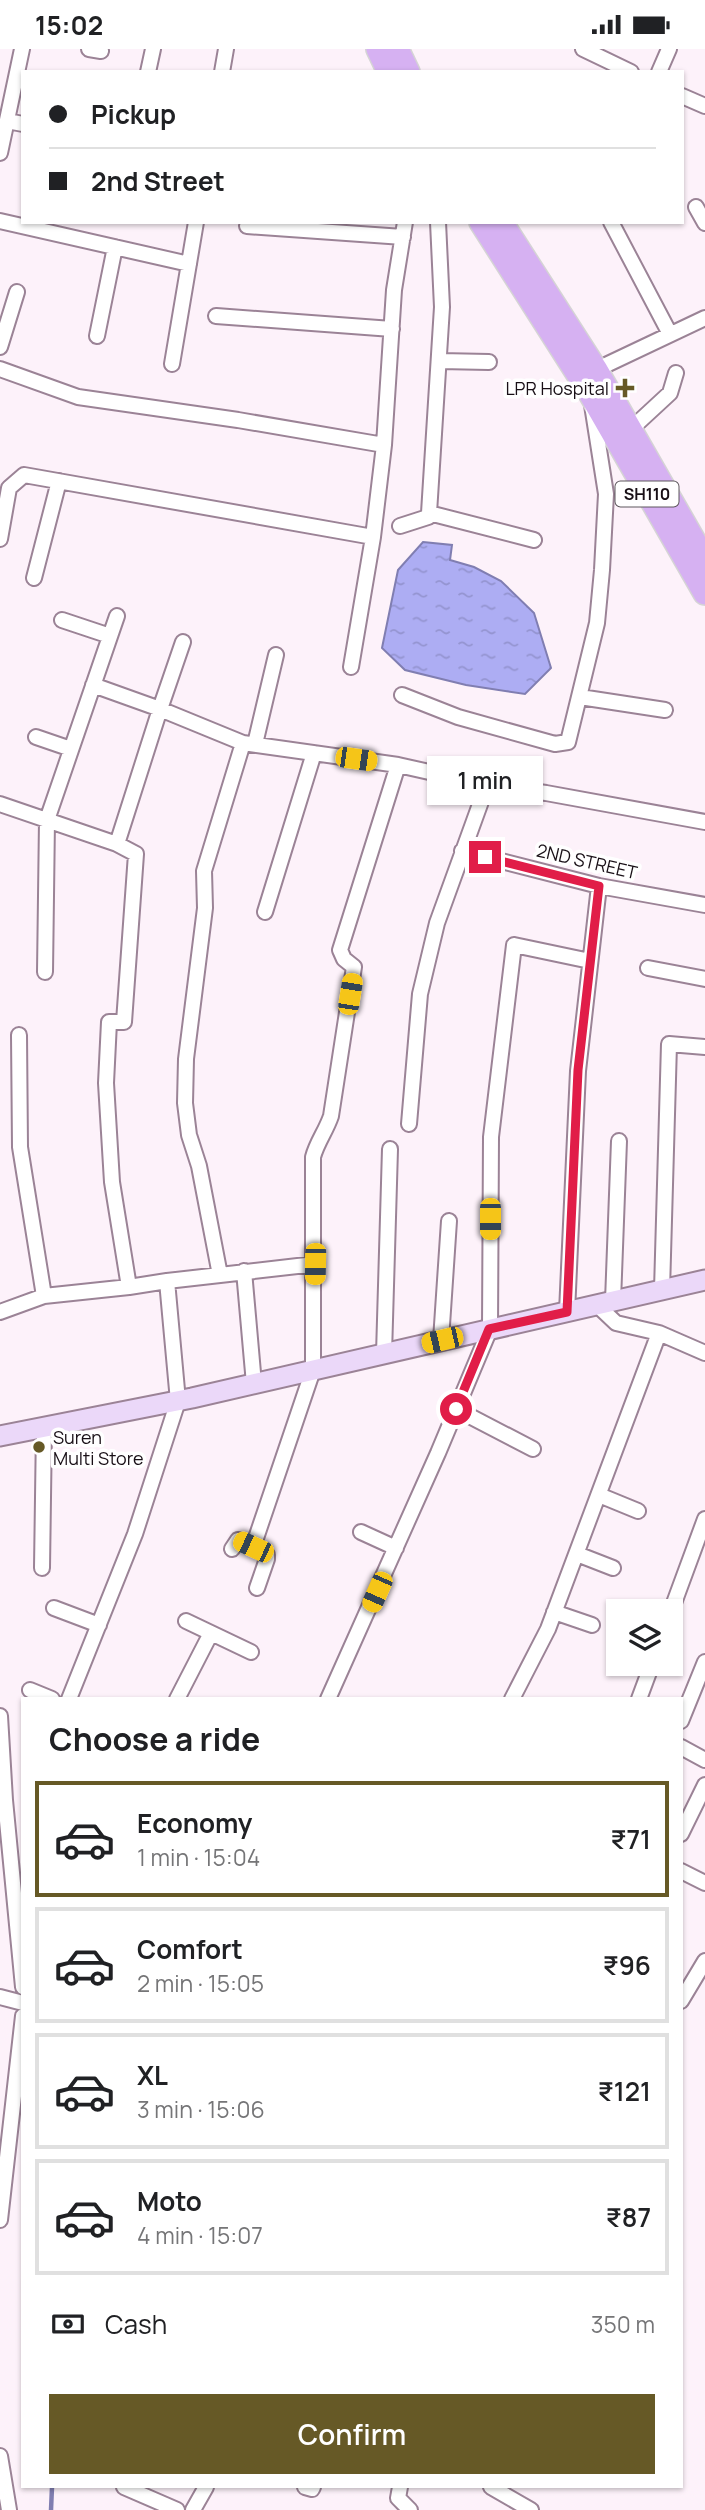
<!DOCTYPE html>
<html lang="en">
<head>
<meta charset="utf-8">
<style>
  :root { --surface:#fff; --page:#f2f2f2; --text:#202124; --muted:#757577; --line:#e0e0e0; --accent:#665926 }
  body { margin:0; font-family:Manrope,sans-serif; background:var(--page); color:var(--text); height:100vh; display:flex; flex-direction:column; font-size:26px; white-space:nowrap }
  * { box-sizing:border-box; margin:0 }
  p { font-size:23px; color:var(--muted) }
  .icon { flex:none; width:38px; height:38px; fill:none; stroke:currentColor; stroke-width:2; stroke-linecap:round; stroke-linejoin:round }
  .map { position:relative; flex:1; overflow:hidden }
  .panel { position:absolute; left:21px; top:1648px; width:662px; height:791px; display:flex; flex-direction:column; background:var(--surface); border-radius:0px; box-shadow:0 2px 5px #0004 }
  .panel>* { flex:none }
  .top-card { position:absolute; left:21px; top:21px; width:663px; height:154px; border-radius:0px; box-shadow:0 2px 5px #0004; display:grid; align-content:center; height:154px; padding:0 28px; background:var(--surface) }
  .buttons { position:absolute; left:606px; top:1550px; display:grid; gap:14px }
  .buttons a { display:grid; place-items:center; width:77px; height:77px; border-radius:0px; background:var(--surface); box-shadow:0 2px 5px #0004; font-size:35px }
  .end { position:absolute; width:32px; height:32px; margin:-16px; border:9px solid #e11d48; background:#fff; box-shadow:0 0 0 4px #fff }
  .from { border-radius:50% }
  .bubble { position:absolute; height:49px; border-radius:0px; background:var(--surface); box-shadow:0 2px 5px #0004; font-size:23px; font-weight:600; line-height:49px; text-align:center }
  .car { position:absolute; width:21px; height:42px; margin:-21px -10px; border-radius:9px; box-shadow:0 0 5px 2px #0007; background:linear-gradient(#f5c518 24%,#345 0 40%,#f5c518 0 76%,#345 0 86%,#f5c518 0) }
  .top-card b { display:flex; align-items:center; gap:24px; height:66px; font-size:26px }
  .top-card b+b { border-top:2px solid var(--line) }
  .top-card i { width:18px; height:18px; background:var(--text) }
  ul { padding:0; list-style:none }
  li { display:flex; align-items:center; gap:21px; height:116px; margin:0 14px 10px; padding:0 14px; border:4px solid var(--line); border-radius:0px }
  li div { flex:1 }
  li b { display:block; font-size:26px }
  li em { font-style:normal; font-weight:600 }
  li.on { border-color:var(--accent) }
  li>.icon { width:63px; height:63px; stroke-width:1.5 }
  h2 { padding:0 28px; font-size:32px; line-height:84px }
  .pay { display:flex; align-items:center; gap:18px; height:77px; padding:0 28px; font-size:26px }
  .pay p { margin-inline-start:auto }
  .cta { display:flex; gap:14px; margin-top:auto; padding:14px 28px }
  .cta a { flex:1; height:80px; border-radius:0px; background:var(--accent); color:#fff; font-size:28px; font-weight:600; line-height:80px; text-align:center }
  .status { display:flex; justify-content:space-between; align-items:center; height:49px; padding:0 35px; background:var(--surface); direction:ltr }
  .status svg { height:19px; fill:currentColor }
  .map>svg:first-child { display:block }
  .water { fill:url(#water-ripples); stroke:#807eb1; stroke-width:2 }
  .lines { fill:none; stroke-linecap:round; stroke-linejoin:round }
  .stream { stroke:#807eb1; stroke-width:4.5 }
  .street-casing { stroke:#9b8396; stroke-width:18 }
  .secondary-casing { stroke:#9b8396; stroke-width:23 }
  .primary-casing { stroke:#d5d4d5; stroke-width:26 }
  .street { stroke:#fff; stroke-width:14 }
  .secondary { stroke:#ebd8f9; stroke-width:19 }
  .primary { stroke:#d6b1f2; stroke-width:23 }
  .route { stroke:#e11d48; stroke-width:9 }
  .poi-dot { fill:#665926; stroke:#fff; stroke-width:2.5 }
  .labels { text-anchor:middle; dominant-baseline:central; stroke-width:7; stroke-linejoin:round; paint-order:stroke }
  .shield { fill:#fff; stroke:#5d575c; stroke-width:2 }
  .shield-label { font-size:16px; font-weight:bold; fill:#180f16 }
  .poi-label { font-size:18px; fill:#180f16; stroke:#fff; text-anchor:end }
  .street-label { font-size:18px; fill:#180f16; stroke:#fff }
</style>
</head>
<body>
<div class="status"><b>15:02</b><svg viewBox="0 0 49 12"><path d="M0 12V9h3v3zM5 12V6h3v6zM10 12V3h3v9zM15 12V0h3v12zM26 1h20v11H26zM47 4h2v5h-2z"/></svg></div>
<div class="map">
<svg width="705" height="2461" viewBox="0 0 705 2461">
  <defs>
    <pattern id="water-ripples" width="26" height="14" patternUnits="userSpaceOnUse" patternTransform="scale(1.75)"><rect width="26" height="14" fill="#adadf3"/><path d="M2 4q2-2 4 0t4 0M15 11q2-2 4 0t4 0" fill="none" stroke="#9494d0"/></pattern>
  </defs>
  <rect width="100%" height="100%" fill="#fdf2fa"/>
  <path class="water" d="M423,493L452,496L450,511L474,518L501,532L534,564L551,619L525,645L466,636L405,621L382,599L398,521Z"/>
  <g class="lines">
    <path class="stream" d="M51,2461L52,2438"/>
    <defs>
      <path id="street" d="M89,0L101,2
        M583,0L631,23
        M148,23L153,0
        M222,23L226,0
        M659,23L669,0
        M682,47L705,57
        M7,72L23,75
        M0,104L22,0
        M696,158L705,174
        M0,172L189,215
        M611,173L670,285
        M247,177L403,188
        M216,267L392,280
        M97,287L115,198
        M0,298L17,243
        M440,312L489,313
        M172,315L196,173
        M0,320L78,348L238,371L384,396
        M589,324L705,269
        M630,381L670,344L676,324
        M429,464L534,491
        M400,477L428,468L429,464L442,258L438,173
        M0,490L9,439L24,426L373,488L384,396L394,241L405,173
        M34,529L59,432
        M62,571L110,587
        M351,618L373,488
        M93,636L160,660L183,593
        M402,646L458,668L555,695L568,693L597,574L602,521L606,445L592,356
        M580,648L665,661
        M36,688L71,700
        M255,695L276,606
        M0,755L117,795L136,805L124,973H109L106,1034L112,1133L129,1238L167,1232L178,1352L135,1485L69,1650
        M117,795L160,660L243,694L398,716L487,736L546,744L705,773
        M462,802L599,837L705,856
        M265,863L314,704
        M648,919L705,930
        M45,923L47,771L117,567
        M19,986L20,1098L44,1247L129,1238
        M409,1075L420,945L437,874L487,736
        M244,1222L254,1335
        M220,1226L315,1215
        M167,1232L220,1226L199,1117L189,1086L185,1054L186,1010L205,859L204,822L243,694
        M662,1241L669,995L705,998
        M613,1252L619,1092
        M597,1256L616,1274L659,1284L705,1304
        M0,1263L44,1247
        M567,1263L578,1022L599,837
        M441,1291L449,1172
        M384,1305L390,1100
        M456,1360L533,1400
        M599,1446L638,1462
        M361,1483L396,1499
        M253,1498L313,1321V1108C317,1093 326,1082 331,1067L354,918L344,910L340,901L398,716
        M232,1500L238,1491L267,1506V1510L257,1539
        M577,1505L613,1519
        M42,1519L44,1378
        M54,1559L99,1576
        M554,1563L592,1576
        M670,1565L705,1470
        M186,1572L251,1603
        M30,1641L52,1650
        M177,1650L211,1584
        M328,1650L438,1404L490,1280L491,1088L514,896L590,912
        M512,1650L548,1580L659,1284
        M639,1650L652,1615
        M0,1667L5,1751L23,1938
        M681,1672L705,1613
        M681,1698L705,1711
        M681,1785L705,1736
        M681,1822L705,1834
        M0,1948L23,1954
        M681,1952L705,1912
        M0,2171L23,1967
        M0,2407L9,2461
        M124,2438L177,2461
        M305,2438L312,2440L313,2438
        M400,2438L398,2449L410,2461
        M491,2438L531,2461
        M193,2461L206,2438"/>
      <path id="secondary" d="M0,1387L192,1349L705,1231"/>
      <path id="primary" d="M378,0L389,23
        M397,0L408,23
        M481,173L590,344L705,544
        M501,173L596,321L705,511"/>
    </defs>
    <use href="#street" class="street-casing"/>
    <use href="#secondary" class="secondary-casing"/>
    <use href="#primary" class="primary-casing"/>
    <use href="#street" class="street"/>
    <use href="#secondary" class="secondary"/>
    <use href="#primary" class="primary"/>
  </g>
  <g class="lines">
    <path class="route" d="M456,1360L489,1280L567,1263L578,1021L599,837L485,808"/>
  </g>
  <g class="poi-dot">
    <path d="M621.5 328.5h7v7h7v7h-7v7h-7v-7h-7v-7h7z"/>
    <circle cx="39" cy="1398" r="7"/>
  </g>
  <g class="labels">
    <rect class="shield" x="615.5" y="432.5" width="63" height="25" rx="5"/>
    <g class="shield-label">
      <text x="647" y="445">SH110</text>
    </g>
    <g class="poi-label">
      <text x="609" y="339">LPR Hospital</text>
      <text x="53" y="1388" text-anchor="start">Suren<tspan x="53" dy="21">Multi Store</tspan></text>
    </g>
    <g class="street-label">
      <text transform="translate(587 812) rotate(13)">2ND STREET</text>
    </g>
  </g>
</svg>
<div class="buttons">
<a><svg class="icon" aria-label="layers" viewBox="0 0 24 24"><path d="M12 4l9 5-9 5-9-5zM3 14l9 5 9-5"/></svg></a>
</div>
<i class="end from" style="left:456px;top:1360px"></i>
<i class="end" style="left:485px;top:808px"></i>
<div class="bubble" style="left:427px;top:707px;width:116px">1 min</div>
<i class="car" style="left:356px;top:710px;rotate:98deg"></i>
<i class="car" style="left:350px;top:945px;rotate:9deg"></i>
<i class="car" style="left:490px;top:1170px;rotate:180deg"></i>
<i class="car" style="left:315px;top:1215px;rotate:181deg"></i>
<i class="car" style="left:442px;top:1291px;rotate:257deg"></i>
<i class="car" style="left:253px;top:1498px;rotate:295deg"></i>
<i class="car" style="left:377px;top:1543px;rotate:204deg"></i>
<div class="top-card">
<b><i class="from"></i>Pickup</b>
<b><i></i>2nd Street</b>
</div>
<section class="panel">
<h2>Choose a ride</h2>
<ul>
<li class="on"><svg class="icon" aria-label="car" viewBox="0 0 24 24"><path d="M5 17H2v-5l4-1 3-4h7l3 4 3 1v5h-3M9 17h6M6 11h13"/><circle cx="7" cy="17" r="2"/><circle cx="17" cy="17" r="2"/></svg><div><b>Economy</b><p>1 min · 15:04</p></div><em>₹71</em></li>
<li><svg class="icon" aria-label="car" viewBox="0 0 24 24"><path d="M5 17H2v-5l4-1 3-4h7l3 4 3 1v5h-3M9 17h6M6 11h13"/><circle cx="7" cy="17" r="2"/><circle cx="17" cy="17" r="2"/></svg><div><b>Comfort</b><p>2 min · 15:05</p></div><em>₹96</em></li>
<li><svg class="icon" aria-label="car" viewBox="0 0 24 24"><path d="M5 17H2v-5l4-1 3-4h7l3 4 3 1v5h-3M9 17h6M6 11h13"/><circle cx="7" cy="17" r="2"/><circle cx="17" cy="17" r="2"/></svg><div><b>XL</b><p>3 min · 15:06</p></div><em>₹121</em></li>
<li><svg class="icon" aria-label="car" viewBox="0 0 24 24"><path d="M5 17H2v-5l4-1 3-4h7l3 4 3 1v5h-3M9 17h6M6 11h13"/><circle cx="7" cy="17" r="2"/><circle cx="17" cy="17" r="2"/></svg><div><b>Moto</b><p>4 min · 15:07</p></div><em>₹87</em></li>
</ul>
<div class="pay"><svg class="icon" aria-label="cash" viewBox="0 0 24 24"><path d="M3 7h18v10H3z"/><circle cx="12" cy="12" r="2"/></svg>Cash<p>350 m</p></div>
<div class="cta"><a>Confirm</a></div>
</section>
</div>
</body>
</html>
